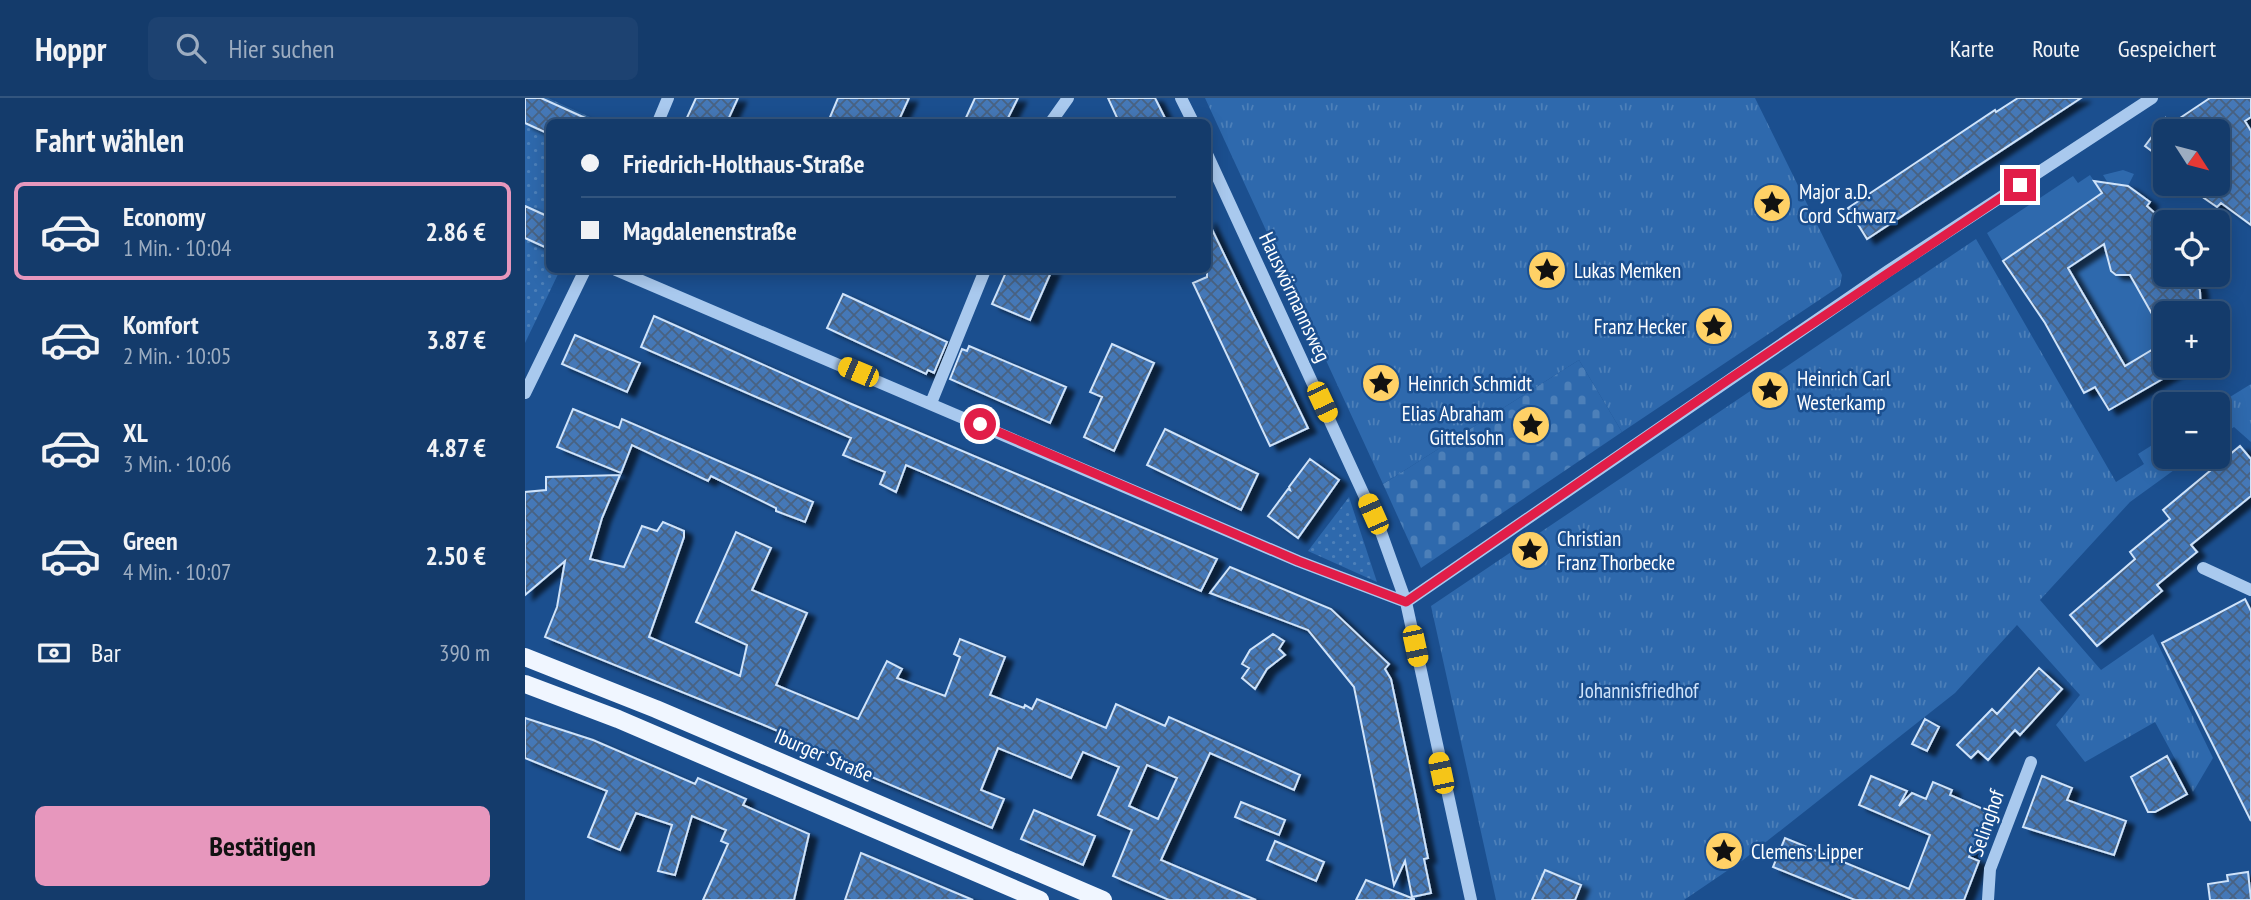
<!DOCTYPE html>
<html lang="de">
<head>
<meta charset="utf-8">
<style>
  :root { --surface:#143b6b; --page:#1d4271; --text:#f1f3f6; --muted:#9dadc1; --line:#33557e; --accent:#e797bd }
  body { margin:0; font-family:"PT Sans Narrow",sans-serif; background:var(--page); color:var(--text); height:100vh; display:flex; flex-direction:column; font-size:26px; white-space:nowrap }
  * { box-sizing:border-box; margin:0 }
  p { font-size:23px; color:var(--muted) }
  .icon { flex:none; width:38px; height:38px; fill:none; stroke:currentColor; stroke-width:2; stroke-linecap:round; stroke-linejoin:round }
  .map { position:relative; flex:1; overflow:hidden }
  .sheet { display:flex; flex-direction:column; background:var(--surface); width:525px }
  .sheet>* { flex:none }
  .hud { position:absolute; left:21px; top:21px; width:665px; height:154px; border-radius:10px; box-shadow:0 4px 18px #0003,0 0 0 2px var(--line); display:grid; align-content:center; height:154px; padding:0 35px; background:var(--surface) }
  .needle { width:46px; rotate:126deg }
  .controls { position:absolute; left:1628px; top:21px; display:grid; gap:14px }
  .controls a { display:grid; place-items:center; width:77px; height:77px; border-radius:10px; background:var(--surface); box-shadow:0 4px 18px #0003,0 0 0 2px var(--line); font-size:35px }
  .end { position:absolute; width:32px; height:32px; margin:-16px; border:9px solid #e11d48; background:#fff; box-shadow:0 0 0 4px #fff }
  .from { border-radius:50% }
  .car { position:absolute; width:21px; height:42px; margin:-21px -10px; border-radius:9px; box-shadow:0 0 5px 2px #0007; background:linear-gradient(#f5c518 24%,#345 0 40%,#f5c518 0 76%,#345 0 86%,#f5c518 0) }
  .hud b { display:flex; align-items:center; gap:24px; height:66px; font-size:26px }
  .hud b+b { border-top:2px solid var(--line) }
  .hud i { width:18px; height:18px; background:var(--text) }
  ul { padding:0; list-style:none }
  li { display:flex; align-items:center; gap:21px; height:98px; margin:0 14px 10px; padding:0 21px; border:4px solid transparent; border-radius:10px }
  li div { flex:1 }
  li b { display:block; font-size:26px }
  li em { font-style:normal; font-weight:600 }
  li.active { border-color:var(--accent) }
  li>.icon { width:63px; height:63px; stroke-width:1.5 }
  h2 { padding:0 35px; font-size:32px; line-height:84px }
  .pay { display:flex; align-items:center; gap:18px; height:77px; padding:0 35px; font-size:26px }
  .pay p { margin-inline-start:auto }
  .action { display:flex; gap:14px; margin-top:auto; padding:14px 35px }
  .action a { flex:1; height:80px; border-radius:10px; background:var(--accent); color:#111; font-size:28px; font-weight:600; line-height:80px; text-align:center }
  header { display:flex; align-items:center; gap:42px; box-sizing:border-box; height:98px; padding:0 35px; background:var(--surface); border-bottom:2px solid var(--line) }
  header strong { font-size:33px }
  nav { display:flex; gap:38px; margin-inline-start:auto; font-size:24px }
  .search { width:490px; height:63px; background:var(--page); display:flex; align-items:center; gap:18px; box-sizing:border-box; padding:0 24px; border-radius:10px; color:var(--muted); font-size:26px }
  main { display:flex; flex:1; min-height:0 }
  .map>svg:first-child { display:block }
  .grass { fill:url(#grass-dots) }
  .cemetery { fill:url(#cemetery-stones) }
  .park { fill:url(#park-tufts) }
  .garden { fill:#2e69ad }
  .building { fill:url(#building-cross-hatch); stroke:#cfe3fa; stroke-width:2; fill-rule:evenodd; filter:url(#shadow) }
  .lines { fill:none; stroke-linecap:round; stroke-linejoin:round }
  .minor { stroke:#a9c9ee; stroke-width:12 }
  .major { stroke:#f0f6ff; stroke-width:18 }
  .route { stroke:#e11d48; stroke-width:9 }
  .labels { text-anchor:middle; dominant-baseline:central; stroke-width:5; stroke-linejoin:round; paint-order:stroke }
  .poi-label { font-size:21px; fill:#fff; stroke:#1b4f8f; text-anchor:start }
  .street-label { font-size:21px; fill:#fff; stroke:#1b4f8f }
  .park-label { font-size:21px; fill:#cfe3fa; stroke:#1b4f8f }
</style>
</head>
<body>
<header>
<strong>Hoppr</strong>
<div class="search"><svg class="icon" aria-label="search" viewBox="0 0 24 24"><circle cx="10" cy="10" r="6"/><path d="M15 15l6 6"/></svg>Hier suchen</div>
<nav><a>Karte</a><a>Route</a><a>Gespeichert</a></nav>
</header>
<main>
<section class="sheet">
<h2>Fahrt wählen</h2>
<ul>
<li class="active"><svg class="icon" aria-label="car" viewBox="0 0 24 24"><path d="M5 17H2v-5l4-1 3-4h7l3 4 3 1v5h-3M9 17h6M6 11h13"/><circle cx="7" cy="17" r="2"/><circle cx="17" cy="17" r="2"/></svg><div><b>Economy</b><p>1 Min. · 10:04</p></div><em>2.86 €</em></li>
<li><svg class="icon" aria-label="car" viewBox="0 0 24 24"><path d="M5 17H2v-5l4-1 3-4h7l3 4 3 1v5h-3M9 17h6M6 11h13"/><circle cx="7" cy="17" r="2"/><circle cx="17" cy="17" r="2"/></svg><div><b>Komfort</b><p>2 Min. · 10:05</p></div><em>3.87 €</em></li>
<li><svg class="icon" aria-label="car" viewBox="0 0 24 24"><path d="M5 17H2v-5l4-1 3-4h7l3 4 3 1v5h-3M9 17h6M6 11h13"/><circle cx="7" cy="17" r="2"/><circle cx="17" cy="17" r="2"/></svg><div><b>XL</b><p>3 Min. · 10:06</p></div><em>4.87 €</em></li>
<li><svg class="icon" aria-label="car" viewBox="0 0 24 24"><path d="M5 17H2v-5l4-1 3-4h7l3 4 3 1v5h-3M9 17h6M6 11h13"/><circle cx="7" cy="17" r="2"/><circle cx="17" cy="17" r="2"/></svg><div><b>Green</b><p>4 Min. · 10:07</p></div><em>2.50 €</em></li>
</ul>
<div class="pay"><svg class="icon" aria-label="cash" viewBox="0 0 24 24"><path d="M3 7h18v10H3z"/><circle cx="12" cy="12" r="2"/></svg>Bar<p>390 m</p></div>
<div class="action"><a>Bestätigen</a></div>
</section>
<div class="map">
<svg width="1726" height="802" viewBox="0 0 1726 802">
  <defs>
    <pattern id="grass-dots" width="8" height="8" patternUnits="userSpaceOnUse" patternTransform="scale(1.75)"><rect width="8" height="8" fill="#2e69ad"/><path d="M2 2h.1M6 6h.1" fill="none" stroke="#4d80b9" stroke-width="1.8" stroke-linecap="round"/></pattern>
    <pattern id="cemetery-stones" width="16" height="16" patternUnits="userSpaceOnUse" patternTransform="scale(1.75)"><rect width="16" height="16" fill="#2e69ad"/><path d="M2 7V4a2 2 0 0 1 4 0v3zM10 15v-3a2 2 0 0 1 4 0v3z" fill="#4d80b9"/></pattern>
    <pattern id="park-tufts" width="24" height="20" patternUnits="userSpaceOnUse" patternTransform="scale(1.75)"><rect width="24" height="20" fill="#2e69ad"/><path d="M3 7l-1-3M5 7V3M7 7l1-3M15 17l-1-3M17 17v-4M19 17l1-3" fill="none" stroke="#4d80b9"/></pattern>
    <pattern id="building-cross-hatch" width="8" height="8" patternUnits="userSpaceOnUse" patternTransform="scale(1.75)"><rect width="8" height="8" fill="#4478b7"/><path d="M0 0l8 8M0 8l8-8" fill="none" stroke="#486282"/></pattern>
    <filter id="shadow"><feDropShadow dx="8" dy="4.5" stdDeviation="2" flood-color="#0009"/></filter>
  </defs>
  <rect width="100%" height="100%" fill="#1b4f8f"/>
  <path class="grass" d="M0,0H23L76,24H24V172H35L0,245Z
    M824,399L852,484L783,453Z"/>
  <path class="cemetery" d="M1054,262L1097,334L896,470L858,386Z"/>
  <path class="park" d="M680,0H1230L1317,177L1315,188L1097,334L1054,262L858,386Z
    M1451,141L1591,384L1619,366L1613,356L1640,339V359H1667L1605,404L1515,502L1576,572L1628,536L1688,660L1668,694L1630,624L1560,664L1531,627L1555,597L1492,527L1430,595L1218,762L1159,802H971L906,508Z
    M1726,286V344L1709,329L1692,340V307Z"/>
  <path class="garden" d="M1598,72L1609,76L1603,88L1586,90L1578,77Z
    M1565,77L1577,95L1478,163L1462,135L1548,78L1553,85Z
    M1587,140L1586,173L1591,177L1603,173L1640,239V244L1600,268L1543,170Z"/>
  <path class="building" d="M0,0H16L69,24H24V36L0,25Z
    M171,0H213L202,24H160Z
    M313,0H384L373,24H303Z
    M450,0H493L481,24H439Z
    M583,0H630L642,24H594Z
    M1493,0H1556L1342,141L1323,110L1470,12L1471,14Z
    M1685,0H1726V19L1720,23L1726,33V127L1696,105L1692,109L1679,100L1692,86V33H1640V63L1620,48L1640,21V30Z
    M1569,83L1603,88L1625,104L1622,108L1640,124V177H1670L1675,193L1676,215H1640V239L1605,177H1591L1586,173L1579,146L1543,170L1600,268L1640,244V268H1660L1584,312L1570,289L1559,295L1520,225L1478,163L1577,95Z
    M0,108L24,119V151L0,140Z
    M682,121L783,330L745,348L668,185L682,179Z
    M482,172H527L505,222L467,206Z
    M318,196L422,244L409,275L403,272L401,276L302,230Z
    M129,218L324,305L692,461L676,493L381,367L371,394L355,386L360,374L318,357L326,340L116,249Z
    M50,237L115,265L102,294L37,266Z
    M587,246L629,265L589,353L559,339L577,299L565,294Z
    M444,248L541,289L525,325L425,281L437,251L442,253Z
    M48,311L94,330L97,321L288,404L280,424L251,413V410L186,378L183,383L107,347L96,375L32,349Z
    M640,331L733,376L716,412L622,367Z
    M1715,348L1726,361V398L1666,447L1672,454L1632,487L1637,493L1572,548L1545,517L1610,461L1605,454L1645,421L1638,412Z
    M785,361L814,382L773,440L743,418L763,391L765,392L764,389Z
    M95,377L77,420L65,461L99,469L117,428L132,433L138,424L159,433V439L124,539L215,578L222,547L171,524L211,434L246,450L227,492L282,515L251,587L333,621L362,563L377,571L372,580L420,598L435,559L429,556L435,541L480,559L465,597L499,610L500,607L507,611L512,601L581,630L591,606L640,628L644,619L775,677L769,692L685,655L636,762L731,802H644L588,778L607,732L573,717L594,669L558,654L546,680L473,650L456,692L479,701L467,730L323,669L325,664L241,628L20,539L32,509L40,463L0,497V394L21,392V379ZM622,667L652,680L633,721L604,708Z
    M705,469L806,511L864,566L860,571L866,581L890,695L903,760L899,761L906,795L887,799L880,763L869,787L829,589L783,532L685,495Z
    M1720,501L1726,513V723L1637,545Z
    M748,536L759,543L754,551L760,557L742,571L730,591L717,580L724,570L717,566L725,552Z
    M1514,570L1537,591L1495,637L1490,632L1463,662L1453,653L1446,660L1432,647L1467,611L1472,616Z
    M0,620L68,642L170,686L173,680L221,701L218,707L284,736L269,802H178L203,746L196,743L201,732L167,718L150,777L133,773L147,727L111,715L95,752L63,739L82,693L0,660Z
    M1400,621L1414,629L1402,653L1387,646Z
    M1642,658L1662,696L1630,714H1623L1606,679Z
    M1346,678L1382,693L1374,708L1387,695L1401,701L1408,684L1427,692L1425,697L1463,713L1444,759L1454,763L1439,802H1330L1248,769L1260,740L1384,791L1405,737L1334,707Z
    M1517,678L1547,690L1542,702L1601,723L1589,757L1498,729Z
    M716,704L760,722L754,737L710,719Z
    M509,712L570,738L558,767L496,741Z
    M750,743L799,764L791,783L742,762Z
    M336,755L448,802H320Z
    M1020,772L1056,787L1050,802H1007Z
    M1723,774L1726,802H1685L1683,786L1703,783L1702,777Z
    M841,782L889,801V802H831Z"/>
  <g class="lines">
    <path class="minor" d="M656,0L668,24
      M133,24L143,0
      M526,24L543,0
      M682,56L856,434L881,504L946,802
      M91,172L773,463L881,504
      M0,295L60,172
      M406,305L460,172
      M1678,470L1726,492
      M881,504L1363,173L1627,0
      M1463,802L1465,771L1506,664"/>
    <path class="major" d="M0,559L131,611L578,802
      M0,586L93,621L515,802"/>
  </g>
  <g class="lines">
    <path class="route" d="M455,326L773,463L881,504L1203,282L1495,87"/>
  </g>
  <defs>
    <symbol id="sight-disc" viewBox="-11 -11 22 22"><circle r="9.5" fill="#ffd166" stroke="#1b4f8f"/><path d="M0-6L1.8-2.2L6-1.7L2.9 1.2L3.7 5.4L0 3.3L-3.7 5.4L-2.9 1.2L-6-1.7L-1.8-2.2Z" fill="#111"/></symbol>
  </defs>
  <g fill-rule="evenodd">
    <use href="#sight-disc" x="1225" y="83" width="44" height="44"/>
    <use href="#sight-disc" x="1000" y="150" width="44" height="44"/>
    <use href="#sight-disc" x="1167" y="206" width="44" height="44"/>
    <use href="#sight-disc" x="834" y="263" width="44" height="44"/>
    <use href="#sight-disc" x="1223" y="270" width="44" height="44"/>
    <use href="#sight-disc" x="984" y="305" width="44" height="44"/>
    <use href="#sight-disc" x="983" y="430" width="44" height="44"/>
    <use href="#sight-disc" x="1177" y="731" width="44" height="44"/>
  </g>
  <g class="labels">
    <g class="poi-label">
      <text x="1274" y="93">Major a.D.<tspan x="1274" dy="24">Cord Schwarz</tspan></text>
      <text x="1049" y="172">Lukas Memken</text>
      <text x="1162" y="228" text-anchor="end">Franz Hecker</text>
      <text x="1272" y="280">Heinrich Carl<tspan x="1272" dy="24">Westerkamp</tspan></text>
      <text x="883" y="285">Heinrich Schmidt</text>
      <text x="979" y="315" text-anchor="end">Elias Abraham<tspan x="979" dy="24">Gittelsohn</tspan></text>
      <text x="1032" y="440">Christian<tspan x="1032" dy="24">Franz Thorbecke</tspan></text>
      <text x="1226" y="753">Clemens Lipper</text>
    </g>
    <g class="street-label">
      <text transform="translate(770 199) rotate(65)">Hauswörmannsweg</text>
      <text transform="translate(299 657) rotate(23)">Iburger Straße</text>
      <text transform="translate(1461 725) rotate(-71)">Selinghof</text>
    </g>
    <g class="park-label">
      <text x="1114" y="592">Johannisfriedhof</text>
    </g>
  </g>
</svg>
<div class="controls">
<a><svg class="needle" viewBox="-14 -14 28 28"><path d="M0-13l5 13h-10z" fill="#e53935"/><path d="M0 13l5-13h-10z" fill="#9dadc1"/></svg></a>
<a><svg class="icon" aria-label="locate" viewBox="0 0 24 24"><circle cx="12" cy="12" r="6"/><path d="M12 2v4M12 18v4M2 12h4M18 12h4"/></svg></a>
<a>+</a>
<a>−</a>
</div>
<i class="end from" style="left:455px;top:326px"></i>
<i class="end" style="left:1495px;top:87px"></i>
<i class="car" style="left:333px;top:274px;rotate:293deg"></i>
<i class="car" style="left:797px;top:304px;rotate:155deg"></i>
<i class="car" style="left:848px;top:416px;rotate:336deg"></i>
<i class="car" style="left:890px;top:548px;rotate:168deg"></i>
<i class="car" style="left:916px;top:675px;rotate:348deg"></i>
<div class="hud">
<b><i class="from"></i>Friedrich-Holthaus-Straße</b>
<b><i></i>Magdalenenstraße</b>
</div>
</div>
</main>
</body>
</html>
